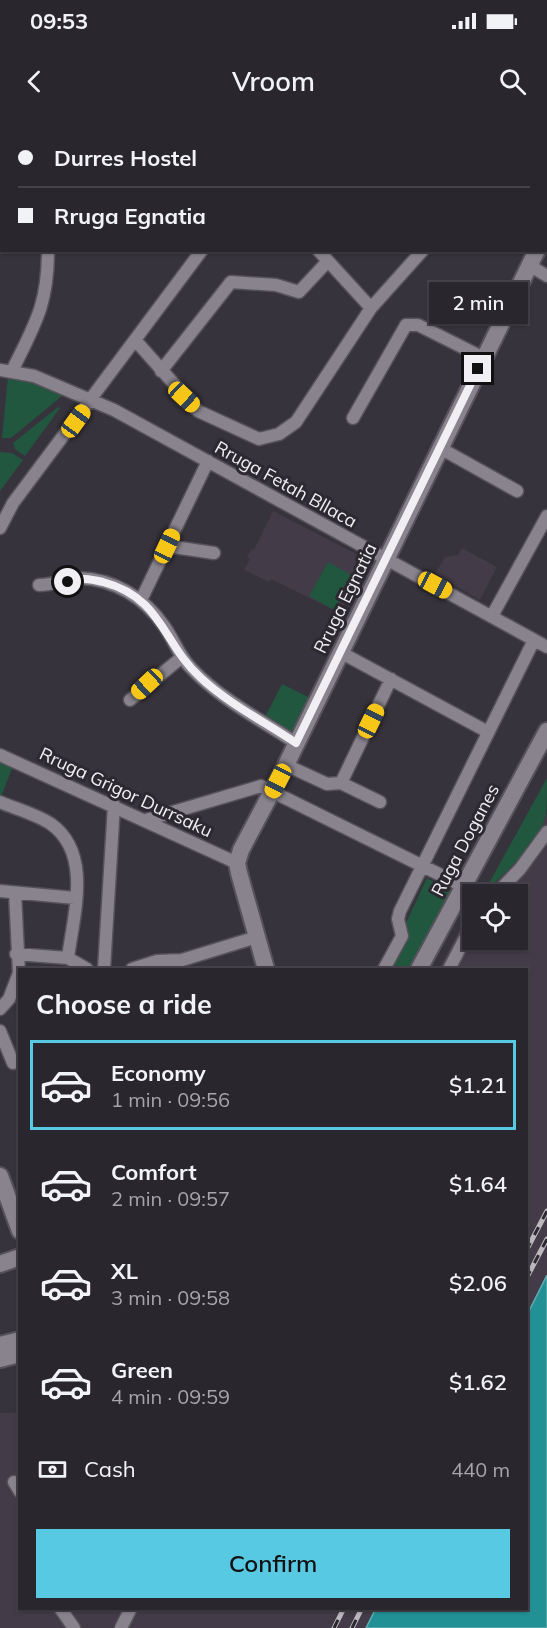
<!DOCTYPE html>
<html lang="en">
<head>
<meta charset="utf-8">
<style>
  :root { --surface:#29262d; --page:#353239; --text:#f1f3f6; --muted:#a5a5aa; --line:#454349; --accent:#58c9e3 }
  body { margin:0; font-family:Mulish,sans-serif; background:var(--page); color:var(--text); height:100vh; display:flex; flex-direction:column; font-size:22px; white-space:nowrap }
  * { box-sizing:border-box; margin:0 }
  p { font-size:20px; color:var(--muted) }
  .icon { flex:none; width:33px; height:33px; fill:none; stroke:currentColor; stroke-width:2; stroke-linecap:round; stroke-linejoin:round }
  .map { position:relative; flex:1; overflow:hidden }
  .side { position:absolute; left:18px; top:848px; width:510px; height:642px; display:flex; flex-direction:column; background:var(--surface); border-radius:0px; box-shadow:0 2px 4px #0004,0 0 0 2px var(--line) }
  .side>* { flex:none }
  .top-card { position:absolute; left:0px; top:0px; width:548px; height:132px; box-shadow:0 2px 4px #0004,0 0 0 2px var(--line); display:grid; align-content:center; height:132px; padding:0 18px; background:var(--surface) }
  .fabs { position:absolute; left:462px; top:764px; display:grid; gap:12px }
  .fabs a { display:grid; place-items:center; width:66px; height:66px; border-radius:0px; background:var(--surface); box-shadow:0 2px 4px #0004,0 0 0 2px var(--line); font-size:30px }
  .end { position:absolute; width:27px; height:27px; margin:-14px; border:8px solid #f1eff4; background:#111; box-shadow:0 0 0 3px #111 }
  .from { border-radius:50% }
  .bubble { position:absolute; height:42px; border-radius:0px; background:var(--surface); box-shadow:0 2px 4px #0004,0 0 0 2px var(--line); font-size:20px; font-weight:600; line-height:42px; text-align:center }
  .car { position:absolute; width:18px; height:36px; margin:-18px -9px; border-radius:8px; box-shadow:0 0 4px 2px #0007; background:linear-gradient(#f5c518 24%,#345 0 40%,#f5c518 0 76%,#345 0 86%,#f5c518 0) }
  .top-card b { display:flex; align-items:center; gap:21px; height:57px; font-size:22px }
  .top-card b+b { border-top:2px solid var(--line) }
  .top-card i { width:15px; height:15px; background:var(--text) }
  ul { padding:0; list-style:none }
  li { display:flex; align-items:center; gap:18px; height:90px; margin:0 12px 9px; padding:0 6px; border:3px solid transparent; border-radius:0px }
  li div { flex:1 }
  li b { display:block; font-size:22px }
  li em { font-style:normal; font-weight:600 }
  li.active { border-color:var(--accent) }
  li>.icon { width:54px; height:54px; stroke-width:1.5 }
  h2 { padding:0 18px; font-size:27px; line-height:72px }
  .pay { display:flex; align-items:center; gap:15px; height:66px; padding:0 18px; font-size:22px }
  .pay p { margin-inline-start:auto }
  .primary-button { display:flex; gap:12px; margin-top:auto; padding:12px 18px }
  .primary-button a { flex:1; height:69px; border-radius:0px; background:var(--accent); color:#111; font-size:24px; font-weight:600; line-height:69px; text-align:center }
  .status { display:flex; justify-content:space-between; align-items:center; height:42px; padding:0 30px; background:var(--surface); direction:ltr }
  .status svg { height:16px; fill:currentColor }
  header { display:flex; justify-content:space-between; align-items:center; height:78px; padding:0 18px; background:var(--surface); font-size:27px; font-weight:600 }
  .map>svg:first-child { display:block }
  .built { fill:#433b48 }
  .green { fill:#21563f }
  .water { fill:#229196; stroke:#60adb2; stroke-width:1.5 }
  .lines { fill:none; stroke-linecap:round; stroke-linejoin:round }
  .minor-casing { stroke:#565259; stroke-width:15 }
  .tertiary-casing { stroke:#565259; stroke-width:18 }
  .secondary-casing { stroke:#565259; stroke-width:20 }
  .minor { stroke:#88838d; stroke-width:12 }
  .tertiary { stroke:#88838d; stroke-width:15 }
  .secondary { stroke:#88838d; stroke-width:16 }
  .rail-casing { stroke:#bbb8be; stroke-width:5 }
  .rail { stroke:#2d2931; stroke-width:3; stroke-dasharray:9; stroke-linecap:butt }
  .route { stroke:#f1eff4; stroke-width:8 }
  .labels { text-anchor:middle; dominant-baseline:central; stroke-width:6; stroke-linejoin:round; paint-order:stroke }
  .street-label { font-size:18px; fill:#f1eff4; stroke:#2d2931 }
</style>
</head>
<body>
<div class="status"><b>09:53</b><svg viewBox="0 0 49 12"><path d="M0 12V9h3v3zM5 12V6h3v6zM10 12V3h3v9zM15 12V0h3v12zM26 1h20v11H26zM47 4h2v5h-2z"/></svg></div>
<header><svg class="icon" aria-label="back" viewBox="0 0 24 24"><path d="M15 5l-7 7 7 7"/></svg>Vroom<svg class="icon" aria-label="search" viewBox="0 0 24 24"><circle cx="10" cy="10" r="6"/><path d="M15 15l6 6"/></svg></header>
<div class="map">
<svg width="547" height="1508" viewBox="0 0 547 1508">
  <rect width="100%" height="100%" fill="#37333c"/>
  <path class="built" d="M273,391L366,439L367,441L340,493L271,459L269,462L244,450L250,439L247,437L251,429L254,430Z
    M462,428L497,447L480,480L435,454L445,437L458,435Z
    M547,694V1155L527,1195L526,849H439L472,786V819H518V774H483L512,745Z
    M0,1293H19L20,1488H376L366,1508H0Z"/>
  <path class="green" d="M8,256L30,261L62,276L11,318H2Z
    M58,287L60,288L25,336L15,329L13,323Z
    M0,332L12,333L23,340L0,371Z
    M328,442L353,456L334,490L309,476Z
    M282,564L312,579L294,615L265,597Z
    M0,637L14,643L0,680Z
    M547,658C547,669 547,684 546,695C537,726 505,752 483,774Z
    M427,758L454,774L414,849H390L409,813L406,803Z"/>
  <path class="water" d="M547,1155V1508H366L376,1488H526L527,1195Z"/>
  <g class="lines">
    <defs>
      <path id="minor" d="M188,0L190,2
        M80,2V0
        M296,2L297,0
        M0,41H2
        M318,130L371,188
        M529,145L547,156
        M136,221L198,291L259,319L279,314L296,302L371,188L423,130
        M0,250L34,256L114,290L547,527
        M12,251C35,204 48,185 48,130
        M161,251L231,162L276,165L299,172L328,141
        M353,298L406,205H418L484,238
        M440,328L517,371
        M0,408L13,383L202,130
        M167,426L214,433
        M39,465C54,465 69,458 79,458C114,459 145,478 164,506C174,520 179,536 191,548C220,579 261,600 296,623
        M141,480L208,341
        M492,496L547,396
        M340,532L488,612
        M130,580L182,537
        M0,635L237,743
        M286,645L327,664L341,663L380,682
        M341,663L391,559
        M0,682C16,689 36,694 51,704C93,734 73,796 68,838
        M146,700L261,666L463,766
        M0,771L75,778
        M496,774L520,749L547,712
        M16,834L68,838L87,849
        M104,849L114,685
        M132,849L157,841L182,840L257,817
        M384,849L402,816L398,799L400,791L534,520
        M449,849L472,805
        M0,889L9,879L19,853L15,773
        M0,911L13,943L20,940
        M14,1362L20,1372
        M60,1488L74,1508
        M121,1508L131,1488"/>
      <path id="tertiary" d="M512,0L513,2"/>
      <path id="secondary" d="M546,58L547,57
        M546,90H547
        M546,113L547,112
        M266,849L239,753L237,743L241,730L286,645L537,130
        M419,849L547,611
        M0,1056L20,1111
        M0,1144L20,1137
        M0,1225L20,1220
        M0,1239L20,1234"/>
    </defs>
    <use href="#minor" class="minor-casing"/>
    <use href="#tertiary" class="tertiary-casing"/>
    <use href="#secondary" class="secondary-casing"/>
    <use href="#minor" class="minor"/>
    <use href="#tertiary" class="tertiary"/>
    <use href="#secondary" class="secondary"/>
    <defs>
      <path id="rail" d="M526,1131L547,1091
        M526,1159L547,1119
        M334,1508L344,1488
        M352,1508L362,1488"/>
    </defs>
    <use href="#rail" class="rail-casing"/>
    <use href="#rail" class="rail"/>
  </g>
  <g class="lines">
    <path class="route" d="M68,462C80,457 90,459 103,462C163,478 162,523 201,558C229,584 265,602 296,623L478,249"/>
  </g>
  <g class="labels">
    <g class="street-label">
      <text transform="translate(286 364) rotate(29)">Rruga Fetah Bllaca</text>
      <text transform="translate(345 478) rotate(-64)">Rruga Egnatia</text>
      <text transform="translate(126 672) rotate(25)">Rruga Grigor Durrsaku</text>
      <text transform="translate(465 720) rotate(-62)">Ruga Doganes</text>
    </g>
  </g>
</svg>
<div class="fabs">
<a><svg class="icon" aria-label="locate" viewBox="0 0 24 24"><circle cx="12" cy="12" r="6"/><path d="M12 2v4M12 18v4M2 12h4M18 12h4"/></svg></a>
</div>
<i class="end from" style="left:68px;top:462px"></i>
<i class="end" style="left:478px;top:249px"></i>
<div class="bubble" style="left:429px;top:162px;width:99px">2 min</div>
<i class="car" style="left:184px;top:277px;rotate:133deg"></i>
<i class="car" style="left:76px;top:301px;rotate:36deg"></i>
<i class="car" style="left:167px;top:426px;rotate:25deg"></i>
<i class="car" style="left:435px;top:465px;rotate:118deg"></i>
<i class="car" style="left:147px;top:564px;rotate:227deg"></i>
<i class="car" style="left:371px;top:601px;rotate:26deg"></i>
<i class="car" style="left:278px;top:661px;rotate:207deg"></i>
<div class="top-card">
<b><i class="from"></i>Durres Hostel</b>
<b><i></i>Rruga Egnatia</b>
</div>
<section class="side">
<h2>Choose a ride</h2>
<ul>
<li class="active"><svg class="icon" aria-label="car" viewBox="0 0 24 24"><path d="M5 17H2v-5l4-1 3-4h7l3 4 3 1v5h-3M9 17h6M6 11h13"/><circle cx="7" cy="17" r="2"/><circle cx="17" cy="17" r="2"/></svg><div><b>Economy</b><p>1 min · 09:56</p></div><em>$1.21</em></li>
<li><svg class="icon" aria-label="car" viewBox="0 0 24 24"><path d="M5 17H2v-5l4-1 3-4h7l3 4 3 1v5h-3M9 17h6M6 11h13"/><circle cx="7" cy="17" r="2"/><circle cx="17" cy="17" r="2"/></svg><div><b>Comfort</b><p>2 min · 09:57</p></div><em>$1.64</em></li>
<li><svg class="icon" aria-label="car" viewBox="0 0 24 24"><path d="M5 17H2v-5l4-1 3-4h7l3 4 3 1v5h-3M9 17h6M6 11h13"/><circle cx="7" cy="17" r="2"/><circle cx="17" cy="17" r="2"/></svg><div><b>XL</b><p>3 min · 09:58</p></div><em>$2.06</em></li>
<li><svg class="icon" aria-label="car" viewBox="0 0 24 24"><path d="M5 17H2v-5l4-1 3-4h7l3 4 3 1v5h-3M9 17h6M6 11h13"/><circle cx="7" cy="17" r="2"/><circle cx="17" cy="17" r="2"/></svg><div><b>Green</b><p>4 min · 09:59</p></div><em>$1.62</em></li>
</ul>
<div class="pay"><svg class="icon" aria-label="cash" viewBox="0 0 24 24"><path d="M3 7h18v10H3z"/><circle cx="12" cy="12" r="2"/></svg>Cash<p>440 m</p></div>
<div class="primary-button"><a>Confirm</a></div>
</section>
</div>
</body>
</html>
